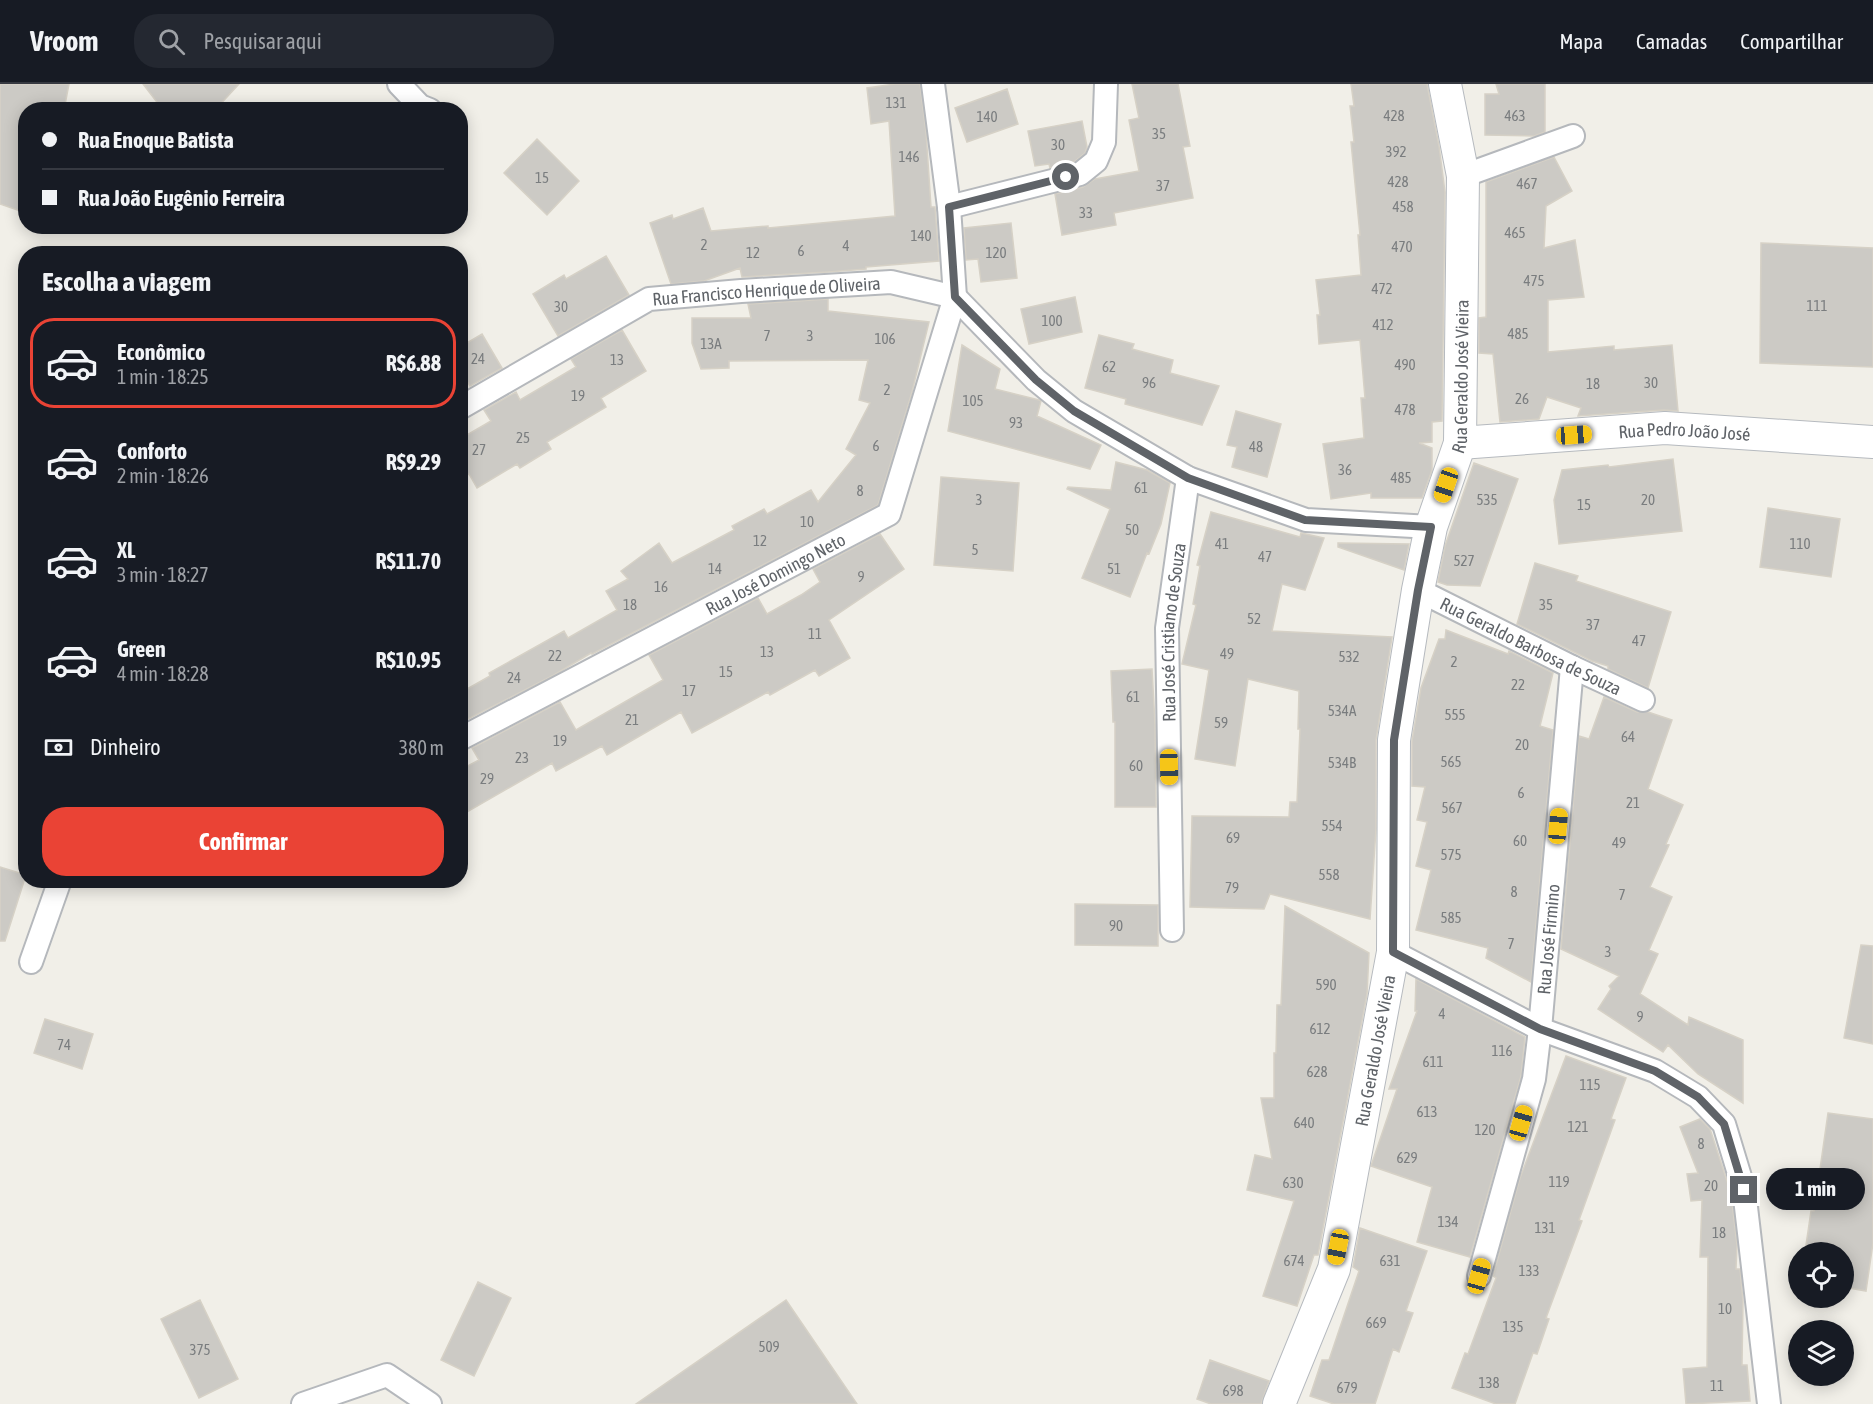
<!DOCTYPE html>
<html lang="pt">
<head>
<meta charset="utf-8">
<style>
  :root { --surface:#171b24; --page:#242831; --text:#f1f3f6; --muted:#9ea1a6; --line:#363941; --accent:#ea4335 }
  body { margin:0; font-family:"Asap Condensed",sans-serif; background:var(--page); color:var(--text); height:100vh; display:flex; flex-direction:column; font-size:22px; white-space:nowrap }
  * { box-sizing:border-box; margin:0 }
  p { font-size:20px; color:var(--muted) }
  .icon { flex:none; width:33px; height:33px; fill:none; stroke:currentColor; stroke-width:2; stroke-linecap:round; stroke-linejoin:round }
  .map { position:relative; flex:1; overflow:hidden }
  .panel { position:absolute; left:18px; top:162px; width:450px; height:642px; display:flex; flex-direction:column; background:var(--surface); border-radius:24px; box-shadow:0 3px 15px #0003 }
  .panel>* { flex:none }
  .guide { position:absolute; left:18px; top:18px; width:450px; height:132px; border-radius:24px; box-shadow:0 3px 15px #0003; display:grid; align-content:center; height:132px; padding:0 24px; background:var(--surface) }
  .controls { position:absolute; left:1788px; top:1158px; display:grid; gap:12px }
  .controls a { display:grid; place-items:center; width:66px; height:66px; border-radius:50%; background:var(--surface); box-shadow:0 3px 15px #0003; font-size:30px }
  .end { position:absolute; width:27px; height:27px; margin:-14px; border:8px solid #5f6368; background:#fff; box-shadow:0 0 0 3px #fff }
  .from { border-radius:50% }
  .bubble { position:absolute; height:42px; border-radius:21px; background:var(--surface); box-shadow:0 3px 15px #0003; font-size:20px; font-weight:700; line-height:42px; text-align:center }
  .car { position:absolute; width:18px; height:36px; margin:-18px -9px; border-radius:8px; box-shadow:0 0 4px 2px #0007; background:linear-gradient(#f5c518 24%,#345 0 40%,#f5c518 0 76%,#345 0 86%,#f5c518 0) }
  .guide b { display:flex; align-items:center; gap:21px; height:57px; font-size:22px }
  .guide b+b { border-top:2px solid var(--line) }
  .guide i { width:15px; height:15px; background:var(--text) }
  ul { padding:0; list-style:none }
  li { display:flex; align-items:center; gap:18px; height:90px; margin:0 12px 9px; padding:0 12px; border:3px solid transparent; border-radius:24px }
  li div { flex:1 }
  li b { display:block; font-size:22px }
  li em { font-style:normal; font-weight:700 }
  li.current { border-color:var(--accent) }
  li>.icon { width:54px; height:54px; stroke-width:1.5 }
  h2 { padding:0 24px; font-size:27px; line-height:72px }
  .pay { display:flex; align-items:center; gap:15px; height:66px; padding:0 24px; font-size:22px }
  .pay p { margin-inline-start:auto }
  .cta { display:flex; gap:12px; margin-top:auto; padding:12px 24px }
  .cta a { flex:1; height:69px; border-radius:24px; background:var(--accent); color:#fff; font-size:24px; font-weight:700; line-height:69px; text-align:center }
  header { display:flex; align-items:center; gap:36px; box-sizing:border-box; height:84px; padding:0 30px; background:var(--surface); border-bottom:2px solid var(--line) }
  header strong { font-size:28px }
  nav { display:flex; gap:33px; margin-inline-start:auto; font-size:21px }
  .search { width:420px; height:54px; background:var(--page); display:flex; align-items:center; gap:15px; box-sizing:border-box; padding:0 21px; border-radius:24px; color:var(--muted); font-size:22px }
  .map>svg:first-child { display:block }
  .building { fill:#cccac5; stroke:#d6d1c6; stroke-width:1.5 }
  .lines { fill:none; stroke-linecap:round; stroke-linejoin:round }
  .street-casing { stroke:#b5b8bc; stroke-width:26 }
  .secondary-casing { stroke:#b6babf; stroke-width:34 }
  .street { stroke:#fff; stroke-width:22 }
  .secondary { stroke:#fff; stroke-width:32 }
  .route { stroke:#5f6368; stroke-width:8 }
  .labels { text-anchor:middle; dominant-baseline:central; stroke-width:4.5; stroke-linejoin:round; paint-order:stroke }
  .number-label { font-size:15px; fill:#7a7d7f }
  .street-label { font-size:18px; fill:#5f6368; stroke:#fff }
</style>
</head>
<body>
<header>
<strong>Vroom</strong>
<div class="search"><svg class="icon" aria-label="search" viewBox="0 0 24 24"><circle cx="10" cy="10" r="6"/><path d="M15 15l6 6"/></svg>Pesquisar aqui</div>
<nav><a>Mapa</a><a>Camadas</a><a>Compartilhar</a></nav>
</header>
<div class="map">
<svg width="1873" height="1320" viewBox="0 0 1873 1320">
  <rect width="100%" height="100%" fill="#f1efe8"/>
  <path class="building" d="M0,0H69L64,26H26V129L0,120Z
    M143,0H239L215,26H163Z
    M895,0H920L926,48L931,123H935L939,177L866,183V185L828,188L742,193L740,184L704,197L671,200L650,139L672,131L673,135L703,124L711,147L768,142V144L895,132L889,37L871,40L867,4Z
    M1132,0H1178L1190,62L1183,63L1193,114L1114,129L1116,141L1062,151L1055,110L1083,103L1095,95L1139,87L1129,36L1139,34Z
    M1351,0H1427L1439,62L1445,108L1442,337L1432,338V358L1419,359L1432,364V386L1422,414H1371V409L1331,415L1323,360L1364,354L1361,314H1365L1360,256L1319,260L1317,231H1320L1316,196L1361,191L1358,151H1360L1351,58H1354L1350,22H1354Z
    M1496,0H1545V48L1534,52L1485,51V10H1499Z
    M1007,5L1018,40L967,58L955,24Z
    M1082,37L1087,63L1085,69L1074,78L1050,84L1049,80L1035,82L1028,47Z
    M537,55L579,97L547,131L504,89Z
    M1554,73L1572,107L1546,122L1544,164L1575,156L1584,213L1548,216V268L1614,262V266L1672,261L1678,327L1664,326L1578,332L1581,324L1547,313L1539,335L1500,338L1493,270L1479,269V234L1486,233V98Z
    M1011,139L1017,194L981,198L978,175L966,176L964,144Z
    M1761,159L1873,164V283L1760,279Z
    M606,172L629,211L558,252L533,210L564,191L566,195Z
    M1075,213L1082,248L1029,260L1021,225Z
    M828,215V227L929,238L912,308L878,421L592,570L591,569L554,591L460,639V609L490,592L489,589L564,547L568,554L617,526L606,507L628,495L621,487L659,459L672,479L734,446L732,442L764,425L767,430L811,406L818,418L856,371L846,365L870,319L859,316L868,276L729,277V284L701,285L692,259V234H751L748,220Z
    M622,246L646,287L601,314L606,323L547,358L551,365L520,384L517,380L477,404L469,390L460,396V355L491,337L484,326L516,308L520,316L576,283L571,275Z
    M482,250L502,284L470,302L460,286V263Z
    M1099,251L1134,260L1132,265L1173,276L1170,289L1219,302L1202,341L1125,320L1126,315L1085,304Z
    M962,261L1000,285L995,305L1039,316L1041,317L1037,332L1101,361L1090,385L948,347Z
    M1236,327L1281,340L1267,393L1232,383L1237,363L1227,361Z
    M1673,375L1682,447L1559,460L1554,416L1562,386L1608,381L1609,383Z
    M1116,378L1147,386L1170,399L1161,440L1149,470L1147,469L1130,513L1082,494L1110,425L1067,405L1068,403L1111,406Z
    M1474,379L1518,395L1480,502L1447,501L1438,498L1445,462Z
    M941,393L1019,399L1013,487L934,481Z
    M1768,424L1840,435L1831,493L1760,483Z
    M1211,428L1300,453L1301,449L1324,454L1305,506L1282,500L1272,547L1392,553L1376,656V745L1370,835L1270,810L1264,825L1190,823L1192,732L1289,733L1290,718H1297L1300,645H1298L1299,607L1248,595L1235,682L1195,675L1209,586L1182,580L1196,521L1193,520L1200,482L1197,481Z
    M880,450L904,485L829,536L850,574L819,592L815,586L770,611L768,608L692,649L681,628L607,671L602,662L556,687L552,679L460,732V686L479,676L472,664L560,618L576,646L663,596L649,571L758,514L767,530L801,511L820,498L813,485Z
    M1338,459L1409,460L1404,486L1338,463Z
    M1535,479L1578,492L1576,497L1671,528L1648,604L1608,585V582L1592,577L1517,540Z
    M1446,546L1508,570L1509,567L1553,589L1540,642L1553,646L1531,898L1486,874L1488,864L1416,846L1431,786L1416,782L1427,738L1417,736L1425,703L1412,702V657L1421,604L1439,555H1445Z
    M1152,585L1155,640L1156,723H1115V638H1113L1111,587Z
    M1604,613L1637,628H1648L1672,636L1648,705L1683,721L1666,760L1669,761L1650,803L1672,813L1649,866L1658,870L1640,910L1688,941L1689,933L1743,956V1019L1698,990L1668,961L1663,968L1598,925L1611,905L1609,902L1619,892L1561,865L1579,652L1589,655Z
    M0,783L26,791L5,857H0Z
    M1075,820L1158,821V862L1075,861Z
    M1285,822L1369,869L1367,910L1318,1171H1314L1297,1222L1263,1212L1294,1117L1247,1106L1255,1071L1272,1075L1261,1014H1274V969H1276L1277,921H1281Z
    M1861,861L1873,862V960L1844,954Z
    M1416,895L1525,953L1521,992L1470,1173L1417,1158L1432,1103L1371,1082L1397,1005H1389L1417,927H1415Z
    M45,935L93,950L82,985L34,969Z
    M1566,972L1626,994L1611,1035L1615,1036L1579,1136L1582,1137L1546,1234L1549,1235L1537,1270L1533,1269L1515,1320H1496L1452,1304L1465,1269L1468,1270L1496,1194L1493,1192L1520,1094Z
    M1828,1029L1873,1035V1159L1866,1207L1844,1203V1168H1805L1811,1127H1814Z
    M1700,1035L1710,1045L1731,1109L1737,1161L1736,1185H1740L1743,1217L1742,1281H1747L1750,1317L1686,1320L1683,1285L1707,1283L1708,1173H1700L1702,1116L1691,1117L1687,1090L1698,1089L1680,1043Z
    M1360,1144L1427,1167L1406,1227L1413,1229L1399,1268L1393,1265L1375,1320H1334L1310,1312L1322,1276H1329L1359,1187L1353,1183Z
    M478,1198L511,1214L474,1292L441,1276Z
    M200,1216L238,1295L199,1314L161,1235Z
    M786,1216L857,1320H636Z
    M1210,1276L1269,1297L1261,1320H1211L1197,1315Z"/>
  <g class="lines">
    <defs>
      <g id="street">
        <path d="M399,0L420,22L430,26"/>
        <path d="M1463,92L1573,52"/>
        <path d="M949,123L1080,90L1096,77L1104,58L1106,0"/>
        <path d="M955,213L1036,296L1074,327L1188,394L1306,436L1431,443"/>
        <path id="s1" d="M460,324L649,215L741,207L891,198L955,213"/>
        <path id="s2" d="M1418,506L1572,583L1643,616"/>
        <path id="s3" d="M460,655L889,430L955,213L949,123L933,0"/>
        <path id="s4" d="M1172,846L1167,544L1188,394"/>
        <path d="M1393,868L1540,945L1655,987L1698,1013L1724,1040L1744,1106L1769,1320"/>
        <path d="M31,878L60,796"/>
        <path id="s5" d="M1479,1192L1534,995L1540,945L1572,583"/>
        <path d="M303,1320L387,1291L430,1320"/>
      </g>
      <g id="secondary">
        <path id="s6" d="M1460,359L1665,344L1873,358"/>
        <path id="s7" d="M1279,1320L1334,1185L1393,868L1394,656L1418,506L1431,443L1460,359L1463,92L1445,0"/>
      </g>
    </defs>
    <use href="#street" class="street-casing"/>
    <use href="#secondary" class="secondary-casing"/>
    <use href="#street" class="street"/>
    <use href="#secondary" class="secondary"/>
  </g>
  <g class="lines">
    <path class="route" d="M1066,93L949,123L955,213L1036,296L1074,327L1188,394L1305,436L1431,443L1418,506L1394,656L1393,868L1540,945L1655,987L1698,1013L1724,1040L1744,1106"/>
  </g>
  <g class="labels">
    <g class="number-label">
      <text x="896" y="18">131</text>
      <text x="1394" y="31">428</text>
      <text x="1515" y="31">463</text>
      <text x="987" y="32">140</text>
      <text x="1159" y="49">35</text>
      <text x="1058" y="60">30</text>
      <text x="1396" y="67">392</text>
      <text x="909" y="72">146</text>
      <text x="542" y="93">15</text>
      <text x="1398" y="97">428</text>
      <text x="1527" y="99">467</text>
      <text x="1163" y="101">37</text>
      <text x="1403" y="122">458</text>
      <text x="1086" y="128">33</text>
      <text x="1515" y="148">465</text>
      <text x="921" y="151">140</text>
      <text x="704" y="160">2</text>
      <text x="846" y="161">4</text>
      <text x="1402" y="162">470</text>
      <text x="801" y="166">6</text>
      <text x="753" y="168">12</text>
      <text x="996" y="168">120</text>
      <text x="1534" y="196">475</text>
      <text x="1382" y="204">472</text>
      <text x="1817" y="221">111</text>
      <text x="561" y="222">30</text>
      <text x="1052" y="236">100</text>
      <text x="1383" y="240">412</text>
      <text x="1518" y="249">485</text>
      <text x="767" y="251">7</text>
      <text x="810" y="251">3</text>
      <text x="885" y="254">106</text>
      <text x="711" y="259">13A</text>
      <text x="478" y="274">24</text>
      <text x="617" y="275">13</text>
      <text x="1405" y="280">490</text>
      <text x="1109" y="282">62</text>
      <text x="1149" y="298">96</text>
      <text x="1651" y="298">30</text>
      <text x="1593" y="299">18</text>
      <text x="887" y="305">2</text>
      <text x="578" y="311">19</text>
      <text x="1522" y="314">26</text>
      <text x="973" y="316">105</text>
      <text x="1405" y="325">478</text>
      <text x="1016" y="338">93</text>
      <text x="523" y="353">25</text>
      <text x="876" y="361">6</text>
      <text x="1256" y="362">48</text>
      <text x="479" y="365">27</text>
      <text x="1345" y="385">36</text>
      <text x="1401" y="393">485</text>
      <text x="1141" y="403">61</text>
      <text x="860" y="406">8</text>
      <text x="979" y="415">3</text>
      <text x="1487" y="415">535</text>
      <text x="1648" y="415">20</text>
      <text x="1584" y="420">15</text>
      <text x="807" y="437">10</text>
      <text x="1132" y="445">50</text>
      <text x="760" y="456">12</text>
      <text x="1222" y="459">41</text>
      <text x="1800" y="459">110</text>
      <text x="975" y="465">5</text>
      <text x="1265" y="472">47</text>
      <text x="1464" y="476">527</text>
      <text x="715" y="484">14</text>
      <text x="1114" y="484">51</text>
      <text x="861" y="492">9</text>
      <text x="661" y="502">16</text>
      <text x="630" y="520">18</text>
      <text x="1546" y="520">35</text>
      <text x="1254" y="534">52</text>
      <text x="1593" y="540">37</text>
      <text x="815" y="549">11</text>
      <text x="1639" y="556">47</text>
      <text x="767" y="567">13</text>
      <text x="1227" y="569">49</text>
      <text x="555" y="571">22</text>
      <text x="1349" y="572">532</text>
      <text x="1454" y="577">2</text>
      <text x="726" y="587">15</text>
      <text x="514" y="593">24</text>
      <text x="1518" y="600">22</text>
      <text x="689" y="606">17</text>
      <text x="1133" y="612">61</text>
      <text x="1342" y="626">534A</text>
      <text x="1455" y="630">555</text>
      <text x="632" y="635">21</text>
      <text x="1221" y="638">59</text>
      <text x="1628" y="652">64</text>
      <text x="560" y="656">19</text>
      <text x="1522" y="660">20</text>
      <text x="522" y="673">23</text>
      <text x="1451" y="677">565</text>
      <text x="1342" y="678">534B</text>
      <text x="1136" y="681">60</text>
      <text x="487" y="694">29</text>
      <text x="1521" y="708">6</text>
      <text x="1633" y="718">21</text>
      <text x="1452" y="723">567</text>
      <text x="1332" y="741">554</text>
      <text x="1233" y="753">69</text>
      <text x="1520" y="756">60</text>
      <text x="1619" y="758">49</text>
      <text x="1451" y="770">575</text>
      <text x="1329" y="790">558</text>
      <text x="1232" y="803">79</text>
      <text x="1514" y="807">8</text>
      <text x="1622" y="810">7</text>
      <text x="1451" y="833">585</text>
      <text x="1116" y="841">90</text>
      <text x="1511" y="859">7</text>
      <text x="1608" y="867">3</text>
      <text x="1326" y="900">590</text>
      <text x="1442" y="929">4</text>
      <text x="1640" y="932">9</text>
      <text x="1320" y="944">612</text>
      <text x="64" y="960">74</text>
      <text x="1502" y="966">116</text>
      <text x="1433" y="977">611</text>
      <text x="1317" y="987">628</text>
      <text x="1590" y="1000">115</text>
      <text x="1427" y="1027">613</text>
      <text x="1304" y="1038">640</text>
      <text x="1578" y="1042">121</text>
      <text x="1485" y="1045">120</text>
      <text x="1701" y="1059">8</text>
      <text x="1407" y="1073">629</text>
      <text x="1559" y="1097">119</text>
      <text x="1293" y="1098">630</text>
      <text x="1711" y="1101">20</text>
      <text x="1448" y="1137">134</text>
      <text x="1545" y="1143">131</text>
      <text x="1719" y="1148">18</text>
      <text x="1294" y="1176">674</text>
      <text x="1390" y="1176">631</text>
      <text x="1529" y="1186">133</text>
      <text x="1725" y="1224">10</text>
      <text x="1376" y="1238">669</text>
      <text x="1513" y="1242">135</text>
      <text x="769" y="1262">509</text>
      <text x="200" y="1265">375</text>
      <text x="1489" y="1298">138</text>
      <text x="1717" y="1301">11</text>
      <text x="1347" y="1303">679</text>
      <text x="1233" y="1306">698</text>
    </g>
    <g class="street-label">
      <text stroke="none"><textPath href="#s1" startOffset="336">Rua Francisco Henrique de Oliveira</textPath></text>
      <text stroke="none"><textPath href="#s7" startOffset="1052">Rua Geraldo José Vieira</textPath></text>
      <text stroke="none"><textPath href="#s6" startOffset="225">Rua Pedro João José</textPath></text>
      <text stroke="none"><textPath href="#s3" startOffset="356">Rua José Domingo Neto</textPath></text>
      <text stroke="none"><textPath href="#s4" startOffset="298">Rua José Cristiano de Souza</textPath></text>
      <text stroke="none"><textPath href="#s2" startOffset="126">Rua Geraldo Barbosa de Souza</textPath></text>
      <text stroke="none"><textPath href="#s5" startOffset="345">Rua José Firmino</textPath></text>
      <text stroke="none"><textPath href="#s7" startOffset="368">Rua Geraldo José Vieira</textPath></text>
    </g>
  </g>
</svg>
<div class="controls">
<a><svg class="icon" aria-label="locate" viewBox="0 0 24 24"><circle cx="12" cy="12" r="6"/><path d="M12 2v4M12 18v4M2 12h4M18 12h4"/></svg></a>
<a><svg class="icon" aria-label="layers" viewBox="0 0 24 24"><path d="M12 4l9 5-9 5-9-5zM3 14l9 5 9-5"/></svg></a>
</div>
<i class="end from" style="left:1066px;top:93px"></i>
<i class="end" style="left:1744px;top:1106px"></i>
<div class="bubble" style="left:1766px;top:1084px;width:99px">1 min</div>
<i class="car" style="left:1574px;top:351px;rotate:86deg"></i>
<i class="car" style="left:1446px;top:401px;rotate:199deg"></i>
<i class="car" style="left:1169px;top:683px;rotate:179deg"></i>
<i class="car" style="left:1558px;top:742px;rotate:5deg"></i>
<i class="car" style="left:1521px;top:1039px;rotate:16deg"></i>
<i class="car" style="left:1338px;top:1163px;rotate:191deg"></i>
<i class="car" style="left:1479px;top:1192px;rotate:16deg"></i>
<div class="guide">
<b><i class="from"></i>Rua Enoque Batista</b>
<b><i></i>Rua João Eugênio Ferreira</b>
</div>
<section class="panel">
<h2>Escolha a viagem</h2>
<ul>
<li class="current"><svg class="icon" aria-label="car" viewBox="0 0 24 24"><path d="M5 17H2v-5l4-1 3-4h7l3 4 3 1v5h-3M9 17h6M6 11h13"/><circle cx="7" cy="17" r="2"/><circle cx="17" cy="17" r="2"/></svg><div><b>Econômico</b><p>1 min · 18:25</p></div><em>R$6.88</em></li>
<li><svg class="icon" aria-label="car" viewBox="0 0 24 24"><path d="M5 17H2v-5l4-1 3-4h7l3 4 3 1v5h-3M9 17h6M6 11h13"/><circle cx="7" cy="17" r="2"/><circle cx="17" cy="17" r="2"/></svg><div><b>Conforto</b><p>2 min · 18:26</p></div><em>R$9.29</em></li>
<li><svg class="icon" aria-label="car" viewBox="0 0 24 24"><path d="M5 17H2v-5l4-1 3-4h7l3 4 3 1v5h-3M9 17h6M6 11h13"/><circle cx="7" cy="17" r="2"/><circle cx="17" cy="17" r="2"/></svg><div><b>XL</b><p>3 min · 18:27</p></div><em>R$11.70</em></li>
<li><svg class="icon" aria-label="car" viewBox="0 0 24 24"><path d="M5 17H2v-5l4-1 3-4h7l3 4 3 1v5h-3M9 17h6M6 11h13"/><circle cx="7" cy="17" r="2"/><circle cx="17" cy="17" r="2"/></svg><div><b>Green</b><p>4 min · 18:28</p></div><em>R$10.95</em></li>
</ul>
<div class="pay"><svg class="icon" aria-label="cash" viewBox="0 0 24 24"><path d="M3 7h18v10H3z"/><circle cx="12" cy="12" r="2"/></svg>Dinheiro<p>380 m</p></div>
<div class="cta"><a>Confirmar</a></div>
</section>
</div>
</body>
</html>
